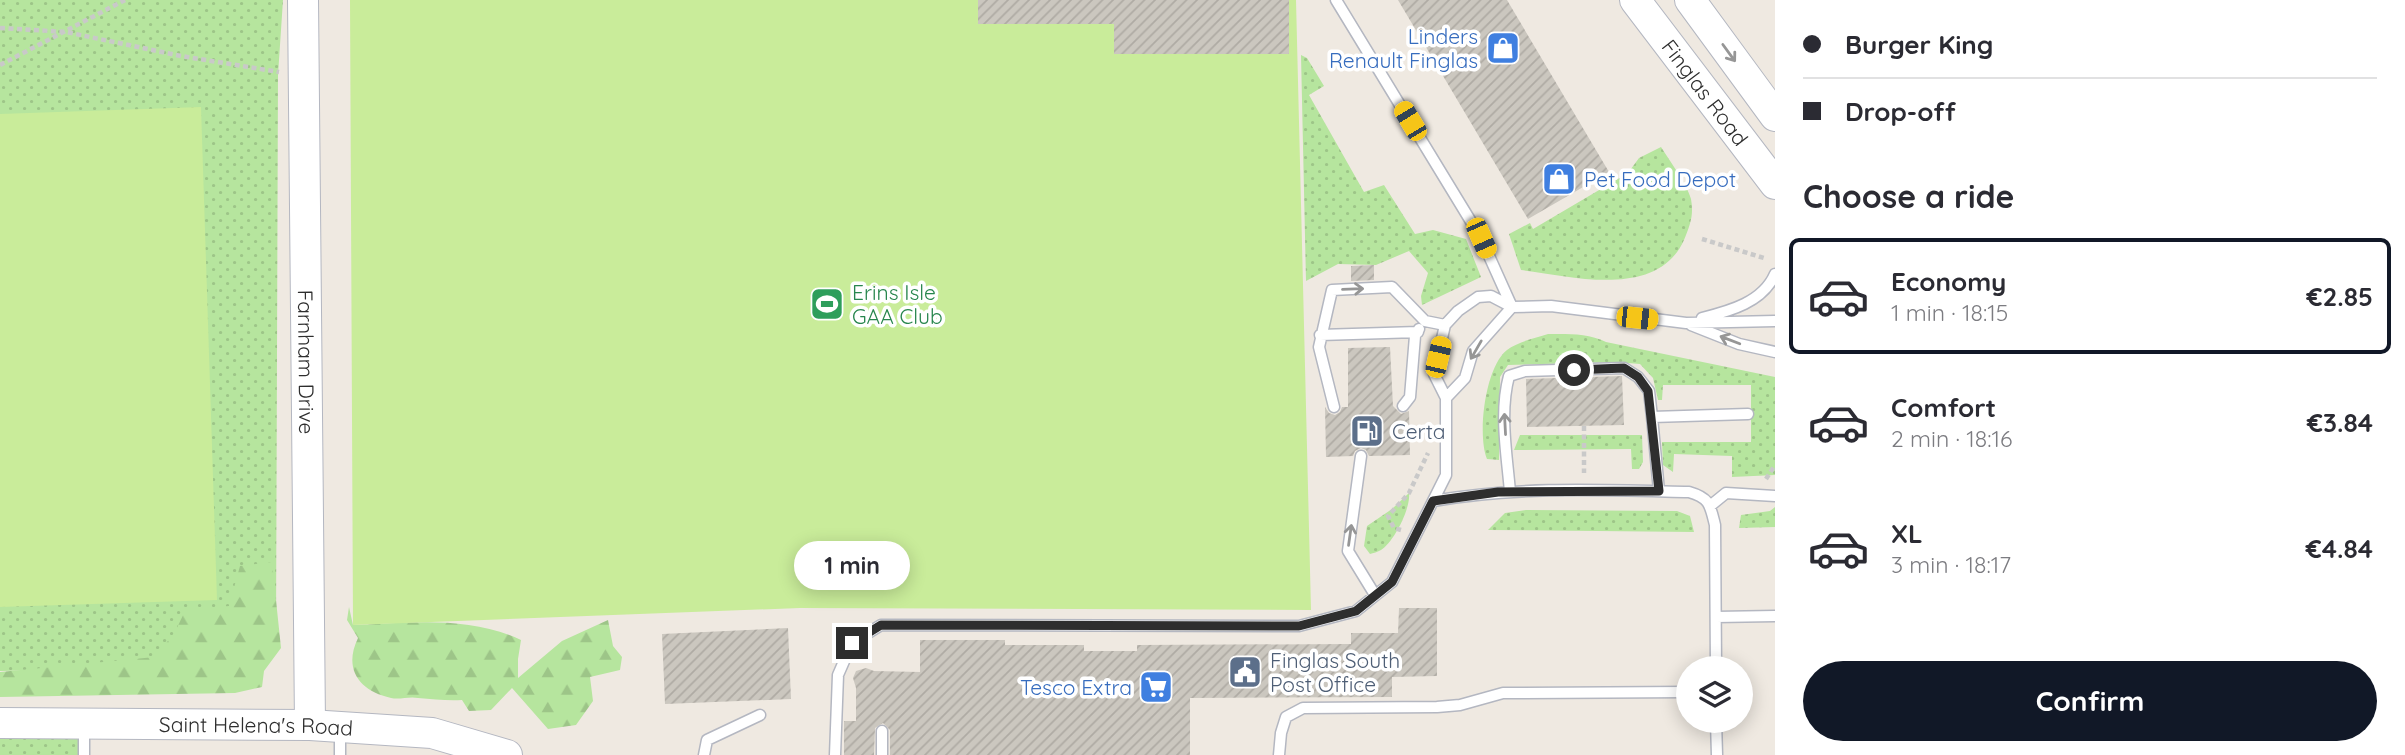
<!DOCTYPE html>
<html lang="en">
<head>
<meta charset="utf-8">
<style>
  :root { --surface:#fff; --page:#f7f7f7; --text:#2b2b33; --muted:#7c7c81; --line:#e1e1e2; --accent:#111827 }
  body { margin:0; font-family:Quicksand,sans-serif; background:var(--page); color:var(--text); height:100vh; display:flex; flex-direction:column; font-size:26px; white-space:nowrap }
  * { box-sizing:border-box; margin:0 }
  p { font-size:23px; color:var(--muted) }
  .icon { flex:none; width:38px; height:38px; fill:none; stroke:currentColor; stroke-width:2; stroke-linecap:round; stroke-linejoin:round }
  .map { position:relative; flex:1; overflow:hidden }
  .sheet { display:flex; flex-direction:column; background:var(--surface); width:630px }
  .sheet>* { flex:none }
  .banner { display:grid; align-content:center; height:154px; padding:0 28px; background:var(--surface) }
  .buttons { position:absolute; left:1676px; top:656px; display:grid; gap:14px }
  .buttons a { display:grid; place-items:center; width:77px; height:77px; border-radius:50%; background:var(--surface); box-shadow:0 4px 18px #0003; font-size:35px }
  .end { position:absolute; width:32px; height:32px; margin:-16px; border:9px solid #2e2e2e; background:#fff; box-shadow:0 0 0 4px #fff }
  .from { border-radius:50% }
  .bubble { position:absolute; height:49px; border-radius:24px; background:var(--surface); box-shadow:0 4px 18px #0003; font-size:23px; font-weight:700; line-height:49px; text-align:center }
  .car { position:absolute; width:21px; height:42px; margin:-21px -10px; border-radius:9px; box-shadow:0 0 5px 2px #0007; background:linear-gradient(#f5c518 24%,#345 0 40%,#f5c518 0 76%,#345 0 86%,#f5c518 0) }
  .banner b { display:flex; align-items:center; gap:24px; height:66px; font-size:26px }
  .banner b+b { border-top:2px solid var(--line) }
  .banner i { width:18px; height:18px; background:var(--text) }
  ul { padding:0; list-style:none }
  li { display:flex; align-items:center; gap:21px; height:116px; margin:0 14px 10px; padding:0 14px; border:4px solid transparent; border-radius:10px }
  li div { flex:1 }
  li b { display:block; font-size:26px }
  li em { font-style:normal; font-weight:700 }
  li.current { border-color:var(--accent) }
  li>.icon { width:63px; height:63px; stroke-width:1.5 }
  h2 { padding:0 28px; font-size:32px; line-height:84px }
  .cta { display:flex; gap:14px; margin-top:auto; padding:14px 28px }
  .cta a { flex:1; height:80px; border-radius:42px; background:var(--accent); color:#fff; font-size:28px; font-weight:700; line-height:80px; text-align:center }
  main { display:flex; flex:1; min-height:0 }
  .map>svg:first-child { display:block }
  .grass { fill:url(#grass-dots) }
  .forest { fill:url(#forest-firs) }
  .pitch { fill:#c9ec9a }
  .building { fill:url(#building-hatch) }
  .lines { fill:none; stroke-linecap:round; stroke-linejoin:round }
  .lane-casing { stroke:#b4b7c1; stroke-width:13 }
  .secondary-casing { stroke:#b4b7c1; stroke-width:32 }
  .path { stroke:#c9c9c9; stroke-width:4.5; stroke-dasharray:5 3.5; stroke-linecap:butt }
  .lane { stroke:#fff; stroke-width:10 }
  .secondary { stroke:#fff; stroke-width:30 }
  .oneway { stroke:#969696 }
  .route { stroke:#2e2e2e; stroke-width:9 }
  .labels { text-anchor:middle; dominant-baseline:central; stroke-width:7; stroke-linejoin:round; paint-order:stroke }
  .shop-label { font-size:21px; fill:#366cbe; stroke:#fff; text-anchor:end }
  .street-label { font-size:21px; fill:#2e2e2e; stroke:#fff }
  .leisure-label { font-size:21px; fill:#27864d; stroke:#fff; text-anchor:start }
  .service-label { font-size:21px; fill:#4e5e75; stroke:#fff; text-anchor:start }
</style>
</head>
<body>
<main>
<div class="map">
<svg width="1775" height="755" viewBox="0 0 1775 755">
  <defs>
    <pattern id="grass-dots" width="8" height="8" patternUnits="userSpaceOnUse" patternTransform="scale(1.75)"><rect width="8" height="8" fill="#b6e59e"/><path d="M2 2h.1M6 6h.1" fill="none" stroke="#9dc588" stroke-width="1.8" stroke-linecap="round"/></pattern>
    <pattern id="forest-firs" width="22" height="20" patternUnits="userSpaceOnUse" patternTransform="scale(1.75)"><rect width="22" height="20" fill="#b6e59e"/><path d="M5 1l3.5 6h-7zM16 11l3.5 6h-7z" fill="#9dc588"/></pattern>
    <pattern id="building-hatch" width="6" height="6" patternUnits="userSpaceOnUse" patternTransform="scale(1.75)"><rect width="6" height="6" fill="#cbc7bf"/><path d="M-1 1l2-2M0 6l6-6M5 7l2-2" fill="none" stroke="#afaba4"/></pattern>
  </defs>
  <rect width="100%" height="100%" fill="#efe9e1"/>
  <path class="grass" d="M0,0H283L278,75L276,637L253,666L0,671Z
    M1301,55L1307,58L1324,86L1309,95L1364,192L1384,185L1415,234L1433,230L1466,239L1481,277L1422,305L1421,296L1428,273L1409,251L1376,265L1338,264L1306,281Z
    M1661,147C1669,160 1687,184 1691,199C1694,215 1690,225 1684,240C1657,300 1571,276 1521,270L1509,234L1530,223L1533,229L1628,173L1639,158Z
    M1548,334C1568,334 1588,333 1606,342L1775,377V475L1732,477V456L1674,454L1673,472L1663,465L1662,442H1751V385H1663L1662,400H1658L1653,378L1640,364L1616,362L1508,365L1500,377L1499,460L1487,459C1477,435 1485,367 1507,350C1517,342 1535,338 1548,334Z
    M1520,435H1642L1643,462L1639,469H1632L1631,449L1514,450Z
    M1409,493C1411,508 1394,542 1381,550C1378,552 1373,553 1370,554L1364,546L1367,526L1392,509Z
    M1775,507V527L1739,528L1741,515L1770,511Z
    M1526,510L1677,511L1690,516L1694,532L1488,530L1505,513Z
    M0,724L82,725V755H0Z"/>
  <path class="forest" d="M272,562L281,648L264,671L262,687L235,693L0,697V672L155,657L175,632L185,611L229,606L240,566Z
    M349,607L353,625C410,623 468,615 521,640L518,659V678L562,641L608,620L613,646L622,657L620,670L590,677L593,701L576,725L548,729L512,688L491,710L469,711L462,700C447,701 433,699 418,698C409,696 400,700 391,698C359,691 343,669 358,638L347,620Z"/>
  <path class="pitch" d="M350,0H1296L1311,610L800,608L353,625Z
    M201,107L217,600L0,607V114Z"/>
  <path class="building" d="M978,0H1289V54H1114V24H978Z
    M1398,0H1507L1609,172L1528,219Z
    M1374,265V280L1351,281V266Z
    M1390,347L1393,406L1401,414L1409,411L1410,455L1369,456L1366,450L1361,448L1355,451L1353,456L1326,457L1325,407L1329,413L1335,415L1340,412L1342,407H1348V348Z
    M1622,376L1624,425L1527,427L1526,379Z
    M1399,608H1437V676L1392,677V697L1190,698V755H890V730L883,723L875,728L874,755H844V721H856V688L853,678L856,671L866,668L874,671L920,672V640H1005V645H1084V651H1137V645L1351,644V633H1398Z
    M788,628L791,699L665,704L662,634Z"/>
  <g class="lines">
    <defs>
      <path id="lane" d="M1336,0L1481,238L1512,307
        M1702,318C1730,311 1763,302 1775,274
        M1691,325L1739,344L1775,352
        M1320,335L1418,332
        M1446,398L1434,374L1445,325L1458,311L1478,297L1491,296L1512,307
        M1403,406L1410,397L1415,336L1419,329
        M1334,407L1319,347L1332,290L1392,287L1425,321L1445,325
        M1361,456L1348,551L1375,595
        M1659,491L1652,417L1748,414
        M1510,492C1507,455 1499,413 1509,376L1525,371L1624,368L1638,377L1649,391L1652,417
        M1710,506L1726,493L1775,496
        M1716,617L1775,616
        M1716,668L1715,525C1710,505 1710,498 1689,492C1604,490 1517,486 1433,501L1446,475V398L1465,378L1473,351L1512,307L1551,306L1686,323L1775,321
        M1716,721L1717,755
        M340,730V755
        M882,731V755
        M84,755V726
        M704,755L707,740L760,715
        M835,755L838,675L852,643L881,625L1299,626L1356,611L1392,582L1433,501
        M1279,755L1281,733L1286,717L1303,708L1437,707L1460,705L1503,693L1689,692"/>
      <g id="secondary">
        <path id="s1" d="M303,0L310,725"/>
        <path id="s2" d="M1635,0L1775,184"/>
        <path d="M1690,0L1775,116"/>
        <path id="s3" d="M0,723L310,725L432,733L507,755"/>
      </g>
    </defs>
    <use href="#lane" class="lane-casing"/>
    <use href="#secondary" class="secondary-casing"/>
    <path class="path" d="M0,28L66,32L181,56L279,72
      M0,65L125,0
      M1702,239L1767,259
      M1584,426V473
      M1766,479L1775,465
      M1401,530L1394,528L1388,516L1409,493L1428,453"/>
    <use href="#lane" class="lane"/>
    <use href="#secondary" class="secondary"/>
  </g>
  <defs><path id="oneway-shaft" d="M-6 0H5M1.5-3L5.5 0L1.5 3" fill="none" stroke-width="1.6" stroke-linecap="round" stroke-linejoin="round" transform="scale(1.75)"/></defs>
  <g class="oneway">
    <use href="#oneway-shaft" transform="translate(1729 53) rotate(54)"/>
    <use href="#oneway-shaft" transform="translate(1353 289) rotate(-2)"/>
    <use href="#oneway-shaft" transform="translate(1730 340) rotate(-159)"/>
    <use href="#oneway-shaft" transform="translate(1476 350) rotate(120)"/>
    <use href="#oneway-shaft" transform="translate(1505 424) rotate(-93)"/>
    <use href="#oneway-shaft" transform="translate(1350 535) rotate(-82)"/>
  </g>
  <g class="lines">
    <path class="route" d="M852,643L881,625L1299,626L1356,611L1392,582L1433,501L1498,492L1659,491L1648,391L1638,377L1624,368L1574,370"/>
  </g>
  <defs>
    <symbol id="shop-square" viewBox="-11 -11 22 22"><rect x="-9" y="-9" width="18" height="18" rx="4" fill="#3f7fe0" stroke="#fff"/><path d="M-5-2.5h2.3a2.7 3.5 0 0 1 5.4 0H5L5.5 6h-11ZM-1.5-2.5h3a1.5 2.3 0 0 0-3 0Z" fill="#fff"/></symbol>
    <symbol id="stadium-square" viewBox="-11 -11 22 22"><rect x="-9" y="-9" width="18" height="18" rx="4" fill="#2e9e5b" stroke="#fff"/><path d="M0-5a6.5 5 0 1 0 0 10a6.5 5 0 1 0 0-10ZM-3.5-1.8h7v3.6h-7Z" fill="#fff"/></symbol>
    <symbol id="fuel-square" viewBox="-11 -11 22 22"><rect x="-9" y="-9" width="18" height="18" rx="4" fill="#5c6f8a" stroke="#fff"/><path d="M-5.5-6h7V0h2V4h1.3V-2.5L3-4.5l.8-.8L6-3V5H2.5V1h-1V6h-7ZM-4.2-4.7v3.2H.2V-4.7Z" fill="#fff"/></symbol>
    <symbol id="civic-square" viewBox="-11 -11 22 22"><rect x="-9" y="-9" width="18" height="18" rx="4" fill="#5c6f8a" stroke="#fff"/><path d="M-.6-6.5H3V-4.5H.6V-3L4-1V1h2V6H-6V1h2V-1L-.6-3ZM-1.2 2.5V6h2.4V2.5Z" fill="#fff"/></symbol>
    <symbol id="supermarket-square" viewBox="-11 -11 22 22"><rect x="-9" y="-9" width="18" height="18" rx="4" fill="#3f7fe0" stroke="#fff"/><path d="M-6-5.5h2.5l.6 2H6L4.5 2H-2.5L-4.4-4H-6ZM-1.5 3.2a1.3 1.3 0 1 0 .1 0ZM3 3.2a1.3 1.3 0 1 0 .1 0Z" fill="#fff"/></symbol>
  </defs>
  <g fill-rule="evenodd">
    <use href="#shop-square" x="1484" y="29" width="38" height="38"/>
    <use href="#shop-square" x="1540" y="160" width="38" height="38"/>
    <use href="#stadium-square" x="808" y="285" width="38" height="38"/>
    <use href="#fuel-square" x="1348" y="412" width="38" height="38"/>
    <use href="#civic-square" x="1226" y="653" width="38" height="38"/>
    <use href="#supermarket-square" x="1137" y="668" width="38" height="38"/>
  </g>
  <g class="labels">
    <g class="shop-label">
      <text x="1478" y="36">Linders<tspan x="1478" dy="24">Renault Finglas</tspan></text>
      <text x="1584" y="179" text-anchor="start">Pet Food Depot</text>
      <text x="1132" y="687">Tesco Extra</text>
    </g>
    <g class="street-label">
      <text stroke="none"><textPath href="#s2" startOffset="116">Finglas Road</textPath></text>
      <text stroke="none"><textPath href="#s1" startOffset="362">Farnham Drive</textPath></text>
      <text stroke="none"><textPath href="#s3" startOffset="256">Saint Helena's Road</textPath></text>
    </g>
    <g class="leisure-label">
      <text x="852" y="292">Erins Isle<tspan x="852" dy="24">GAA Club</tspan></text>
    </g>
    <g class="service-label">
      <text x="1392" y="431">Certa</text>
      <text x="1270" y="660">Finglas South<tspan x="1270" dy="24">Post Office</tspan></text>
    </g>
  </g>
</svg>
<div class="buttons">
<a><svg class="icon" aria-label="layers" viewBox="0 0 24 24"><path d="M12 4l9 5-9 5-9-5zM3 14l9 5 9-5"/></svg></a>
</div>
<i class="end from" style="left:1574px;top:370px"></i>
<i class="end" style="left:852px;top:643px"></i>
<div class="bubble" style="left:794px;top:541px;width:116px">1 min</div>
<i class="car" style="left:1410px;top:121px;rotate:329deg"></i>
<i class="car" style="left:1481px;top:238px;rotate:156deg"></i>
<i class="car" style="left:1637px;top:318px;rotate:96deg"></i>
<i class="car" style="left:1438px;top:357px;rotate:13deg"></i>
</div>
<section class="sheet">
<div class="banner">
<b><i class="from"></i>Burger King</b>
<b><i></i>Drop-off</b>
</div>
<h2>Choose a ride</h2>
<ul>
<li class="current"><svg class="icon" aria-label="car" viewBox="0 0 24 24"><path d="M5 17H2v-5l4-1 3-4h7l3 4 3 1v5h-3M9 17h6M6 11h13"/><circle cx="7" cy="17" r="2"/><circle cx="17" cy="17" r="2"/></svg><div><b>Economy</b><p>1 min · 18:15</p></div><em>€2.85</em></li>
<li><svg class="icon" aria-label="car" viewBox="0 0 24 24"><path d="M5 17H2v-5l4-1 3-4h7l3 4 3 1v5h-3M9 17h6M6 11h13"/><circle cx="7" cy="17" r="2"/><circle cx="17" cy="17" r="2"/></svg><div><b>Comfort</b><p>2 min · 18:16</p></div><em>€3.84</em></li>
<li><svg class="icon" aria-label="car" viewBox="0 0 24 24"><path d="M5 17H2v-5l4-1 3-4h7l3 4 3 1v5h-3M9 17h6M6 11h13"/><circle cx="7" cy="17" r="2"/><circle cx="17" cy="17" r="2"/></svg><div><b>XL</b><p>3 min · 18:17</p></div><em>€4.84</em></li>
</ul>
<div class="cta"><a>Confirm</a></div>
</section>
</main>
</body>
</html>
